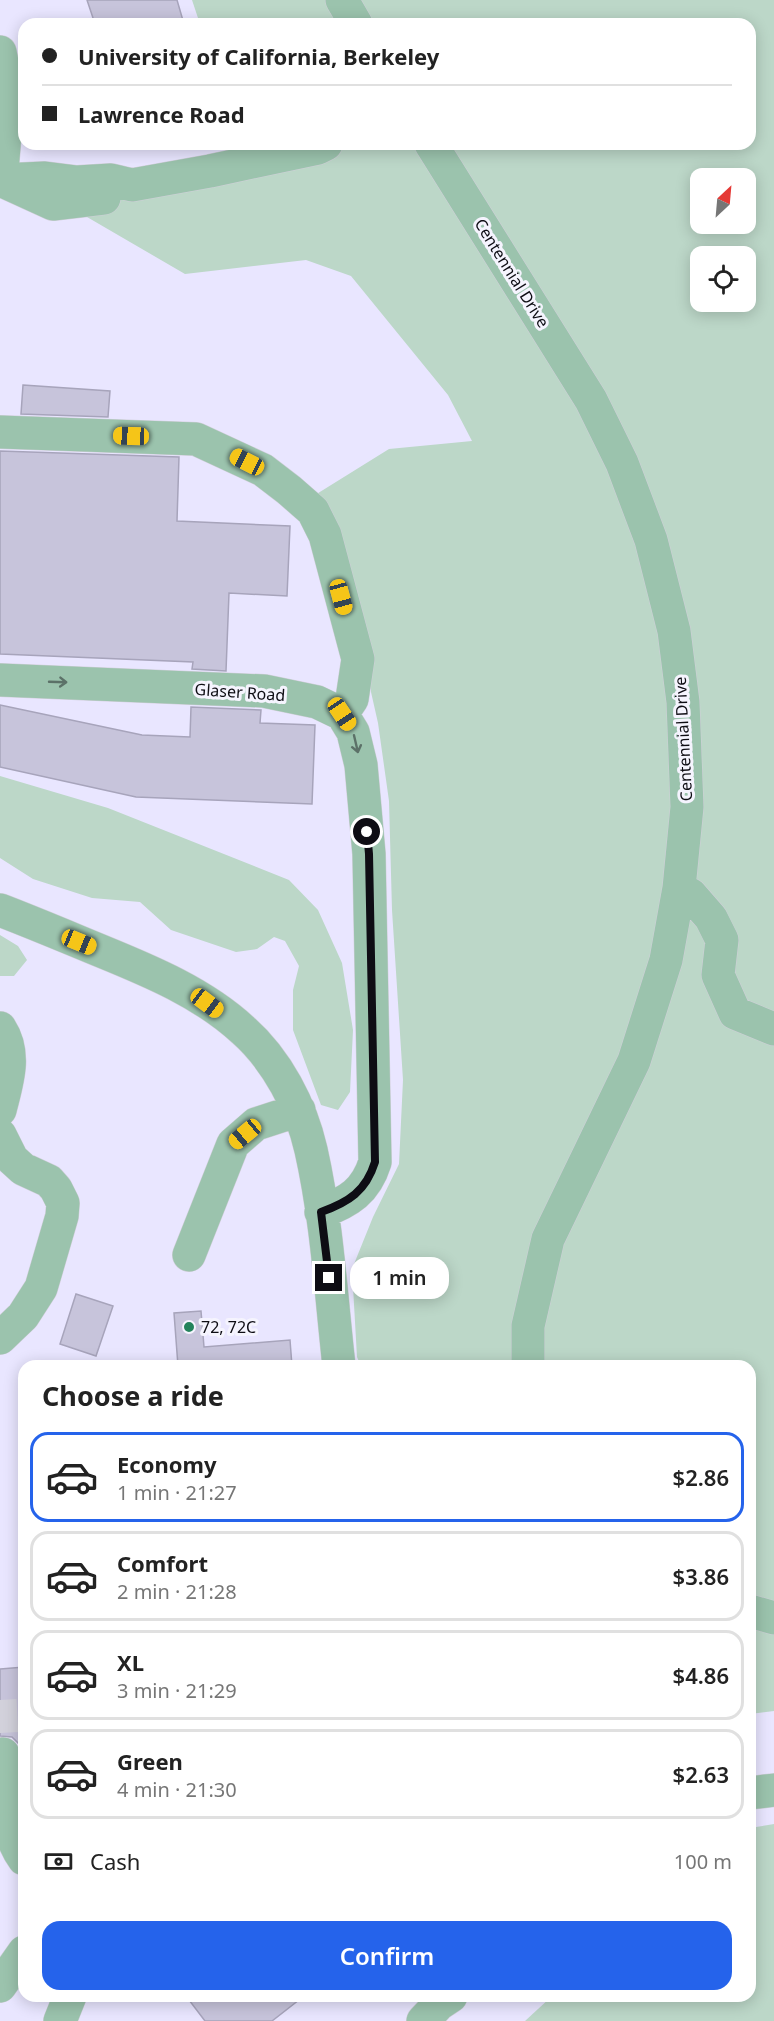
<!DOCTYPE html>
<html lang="en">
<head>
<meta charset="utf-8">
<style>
  :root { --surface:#fff; --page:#f6f6f6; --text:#222; --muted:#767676; --line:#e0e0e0; --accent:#2563eb }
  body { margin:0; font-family:"Noto Sans",sans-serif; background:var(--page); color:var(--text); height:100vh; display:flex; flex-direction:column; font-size:22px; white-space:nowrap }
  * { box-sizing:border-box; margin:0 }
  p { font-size:20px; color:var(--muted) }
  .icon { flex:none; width:33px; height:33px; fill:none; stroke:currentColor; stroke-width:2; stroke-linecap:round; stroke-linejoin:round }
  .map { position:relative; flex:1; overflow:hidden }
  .details { position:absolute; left:18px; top:1360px; width:738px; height:642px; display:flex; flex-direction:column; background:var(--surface); border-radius:18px; box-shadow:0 3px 15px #0003 }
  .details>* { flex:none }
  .banner { position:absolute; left:18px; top:18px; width:738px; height:132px; border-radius:18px; box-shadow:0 3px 15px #0003; display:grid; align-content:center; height:132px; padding:0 24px; background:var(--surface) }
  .needle { width:39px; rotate:26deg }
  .fabs { position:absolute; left:690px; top:168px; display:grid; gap:12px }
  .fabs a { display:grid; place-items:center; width:66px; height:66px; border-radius:12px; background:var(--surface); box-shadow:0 3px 15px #0003; font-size:30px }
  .end { position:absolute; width:27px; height:27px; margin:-14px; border:8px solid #0e0d14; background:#fff; box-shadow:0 0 0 3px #fff }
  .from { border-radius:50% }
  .bubble { position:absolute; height:42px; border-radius:18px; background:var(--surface); box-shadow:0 3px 15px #0003; font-size:20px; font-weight:600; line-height:42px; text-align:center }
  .car { position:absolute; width:18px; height:36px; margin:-18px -9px; border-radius:8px; box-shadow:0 0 4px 2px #0007; background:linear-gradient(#f5c518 24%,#345 0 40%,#f5c518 0 76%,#345 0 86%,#f5c518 0) }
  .banner b { display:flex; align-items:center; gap:21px; height:57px; font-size:22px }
  .banner b+b { border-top:2px solid var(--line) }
  .banner i { width:15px; height:15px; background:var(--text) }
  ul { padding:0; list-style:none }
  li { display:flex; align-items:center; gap:18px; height:90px; margin:0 12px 9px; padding:0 12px; border:3px solid var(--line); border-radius:18px }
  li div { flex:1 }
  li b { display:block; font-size:22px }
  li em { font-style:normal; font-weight:600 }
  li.on { border-color:var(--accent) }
  li>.icon { width:54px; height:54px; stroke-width:1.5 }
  h2 { padding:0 24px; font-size:27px; line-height:72px }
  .pay { display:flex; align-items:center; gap:15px; height:66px; padding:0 24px; font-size:22px }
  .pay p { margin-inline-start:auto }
  .primary-button { display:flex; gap:12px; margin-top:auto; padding:12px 24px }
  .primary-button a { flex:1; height:69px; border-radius:18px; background:var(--accent); color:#fff; font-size:24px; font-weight:600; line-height:69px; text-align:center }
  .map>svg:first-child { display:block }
  .built { fill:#e9e6ff; fill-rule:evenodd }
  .green { fill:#bcd7c8; fill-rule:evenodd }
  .building { fill:#c7c4db; stroke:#a7a4bb; stroke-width:1.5 }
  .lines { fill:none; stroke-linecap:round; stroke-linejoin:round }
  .minor-tunnel { stroke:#d2d1db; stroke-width:33; stroke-dasharray:33 16; stroke-linecap:butt }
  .minor-casing { stroke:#d0cfd9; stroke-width:34 }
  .minor { stroke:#9bc3ad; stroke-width:33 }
  .oneway { stroke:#5c7168 }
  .route { stroke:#0e0d14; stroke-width:8 }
  .poi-dot { fill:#23835b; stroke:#f5f4fe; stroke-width:2 }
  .labels { text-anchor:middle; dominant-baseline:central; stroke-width:6; stroke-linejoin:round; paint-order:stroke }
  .street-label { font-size:16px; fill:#0e0d14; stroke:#f5f4fe }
  .poi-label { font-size:16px; fill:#0e0d14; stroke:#f5f4fe; text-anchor:start }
</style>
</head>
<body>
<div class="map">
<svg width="774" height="2021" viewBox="0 0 774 2021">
  <rect width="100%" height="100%" fill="#f5f4fe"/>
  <path class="built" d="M0,0H774V2021H0ZM24,24H750V144H24ZM700,178H746V224H700ZM700,256H746V302H700ZM24,1366H750V1996H24Z"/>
  <path class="green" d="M192,0H774V1711L750,1714V1366H361L357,1357L352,1269L373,1217L399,1164L403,1080L392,910L389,801L378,723L371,692L367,638L315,495L389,449L472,441L448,395L351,276L306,260L185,274L87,217L116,196L291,144H750V24H200ZM700,178H746V224H700ZM700,256H746V302H700Z
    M0,776L108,808L289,880L318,910L342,963L353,1030L350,1092L338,1110L321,1105L293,1030V990L299,966L285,941L274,937L257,949L236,952L171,930L140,902L92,898L33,879L0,858Z
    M0,935L18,946L27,960L14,976H0Z
    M774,1824V2021H525L551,1997L750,1996V1828Z"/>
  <path class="building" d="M87,0H177L184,24H95Z
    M23,385L110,391L108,417L21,414Z
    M0,451L179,457L177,521L290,526L287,596L229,593L226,671L192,669L193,662L0,654Z
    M0,705L142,735L190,737L191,707L261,710L260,723L315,725L312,804L136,797L0,767Z
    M76,1294L113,1306L96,1356L60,1344Z
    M201,1311L204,1347L290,1340L292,1366H178L174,1313Z
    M24,1667V1752H22L19,1744L12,1737L0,1736V1669Z
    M186,1996H304L272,2021H205Z"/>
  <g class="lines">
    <path class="minor-tunnel" d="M0,1700L3,1754"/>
    <defs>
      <path id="minor" d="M342,0L356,24
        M0,52C10,95 5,138 1,180
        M431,144L591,400L622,463L651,540L674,631L683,702L687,807L679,888L666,960L634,1061L548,1239L528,1326V1366
        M0,180L45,178L77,182L111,180L132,185L210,171L318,148L326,144
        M7,183L53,204L104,198
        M0,432L196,439L263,470L289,490L313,511L325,535L358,659L352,699L342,714
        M0,680L264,691L317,702L342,714L353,732L361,765L369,854L375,1162C366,1191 349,1202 321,1212
        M679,888L691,895L711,918L722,940L718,975L735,1013L774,1029
        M0,910C34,923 67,937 101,951C150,971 203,993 243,1030C277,1060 301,1106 311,1150C327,1221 331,1295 339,1366
        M0,1028C17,1054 7,1082 0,1110
        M0,1135L12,1159L23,1169L49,1181L56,1189L63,1203L62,1216L41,1288L23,1316L0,1338
        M189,1255L233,1144L256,1124L299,1110
        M750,1611L774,1618
        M3,1754C6,1787 3,1832 24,1859
        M750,1793L774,1790
        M0,1986L24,1952
        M60,2021L70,1996
        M423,2021L439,2004L451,1996"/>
    </defs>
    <use href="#minor" class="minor-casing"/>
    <use href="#minor" class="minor"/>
  </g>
  <defs><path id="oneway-shaft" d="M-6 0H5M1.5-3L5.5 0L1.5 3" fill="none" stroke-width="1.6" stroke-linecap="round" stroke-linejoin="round" transform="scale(1.5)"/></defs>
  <g class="oneway">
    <use href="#oneway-shaft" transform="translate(58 682) rotate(2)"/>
    <use href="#oneway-shaft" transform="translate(356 744) rotate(77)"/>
  </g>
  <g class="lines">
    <path class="route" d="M329,1278L321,1212C349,1202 366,1191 375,1162L369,854L367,832"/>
  </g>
  <circle class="poi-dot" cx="189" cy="1327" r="6"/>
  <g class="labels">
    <g class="street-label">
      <text transform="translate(512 273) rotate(58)">Centennial Drive</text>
      <text transform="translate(240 692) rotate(4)">Glaser Road</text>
      <text transform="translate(683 739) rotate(-93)">Centennial Drive</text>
    </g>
    <g class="poi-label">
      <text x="201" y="1327">72, 72C</text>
    </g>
  </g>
</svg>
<div class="fabs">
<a><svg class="needle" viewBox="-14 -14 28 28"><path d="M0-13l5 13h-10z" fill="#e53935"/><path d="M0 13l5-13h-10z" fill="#767676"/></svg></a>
<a><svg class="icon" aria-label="locate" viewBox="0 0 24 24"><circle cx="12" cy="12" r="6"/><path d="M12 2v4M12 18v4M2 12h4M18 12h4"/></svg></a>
</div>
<i class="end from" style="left:367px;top:832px"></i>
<i class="end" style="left:329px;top:1278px"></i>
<div class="bubble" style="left:350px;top:1257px;width:99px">1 min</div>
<i class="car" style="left:131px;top:436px;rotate:272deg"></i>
<i class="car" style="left:247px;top:462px;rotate:297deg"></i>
<i class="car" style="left:341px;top:597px;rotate:165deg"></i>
<i class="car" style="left:342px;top:714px;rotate:146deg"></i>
<i class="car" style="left:79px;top:942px;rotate:112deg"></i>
<i class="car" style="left:207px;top:1003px;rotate:127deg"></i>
<i class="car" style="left:245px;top:1134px;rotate:230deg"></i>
<div class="banner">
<b><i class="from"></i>University of California, Berkeley</b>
<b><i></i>Lawrence Road</b>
</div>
<section class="details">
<h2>Choose a ride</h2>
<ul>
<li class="on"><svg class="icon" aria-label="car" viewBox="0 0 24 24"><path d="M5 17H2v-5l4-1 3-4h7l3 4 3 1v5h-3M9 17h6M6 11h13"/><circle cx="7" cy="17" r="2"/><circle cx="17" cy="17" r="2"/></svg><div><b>Economy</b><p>1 min · 21:27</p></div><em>$2.86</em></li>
<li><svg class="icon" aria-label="car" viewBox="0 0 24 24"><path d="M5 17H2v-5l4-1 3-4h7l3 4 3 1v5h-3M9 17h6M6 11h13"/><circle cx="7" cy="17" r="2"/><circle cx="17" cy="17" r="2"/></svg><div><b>Comfort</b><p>2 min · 21:28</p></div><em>$3.86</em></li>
<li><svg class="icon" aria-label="car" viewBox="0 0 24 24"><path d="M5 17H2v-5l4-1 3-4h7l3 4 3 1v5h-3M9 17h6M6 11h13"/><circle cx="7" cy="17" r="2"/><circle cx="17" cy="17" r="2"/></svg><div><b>XL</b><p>3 min · 21:29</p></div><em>$4.86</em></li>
<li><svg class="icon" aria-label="car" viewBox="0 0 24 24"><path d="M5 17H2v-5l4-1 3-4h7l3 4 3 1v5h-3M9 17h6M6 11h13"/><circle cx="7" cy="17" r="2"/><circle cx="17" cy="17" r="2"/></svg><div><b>Green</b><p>4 min · 21:30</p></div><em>$2.63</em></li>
</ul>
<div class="pay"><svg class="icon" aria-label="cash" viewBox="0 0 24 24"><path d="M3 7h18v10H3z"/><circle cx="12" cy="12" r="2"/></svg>Cash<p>100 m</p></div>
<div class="primary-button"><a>Confirm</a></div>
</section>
</div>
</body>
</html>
